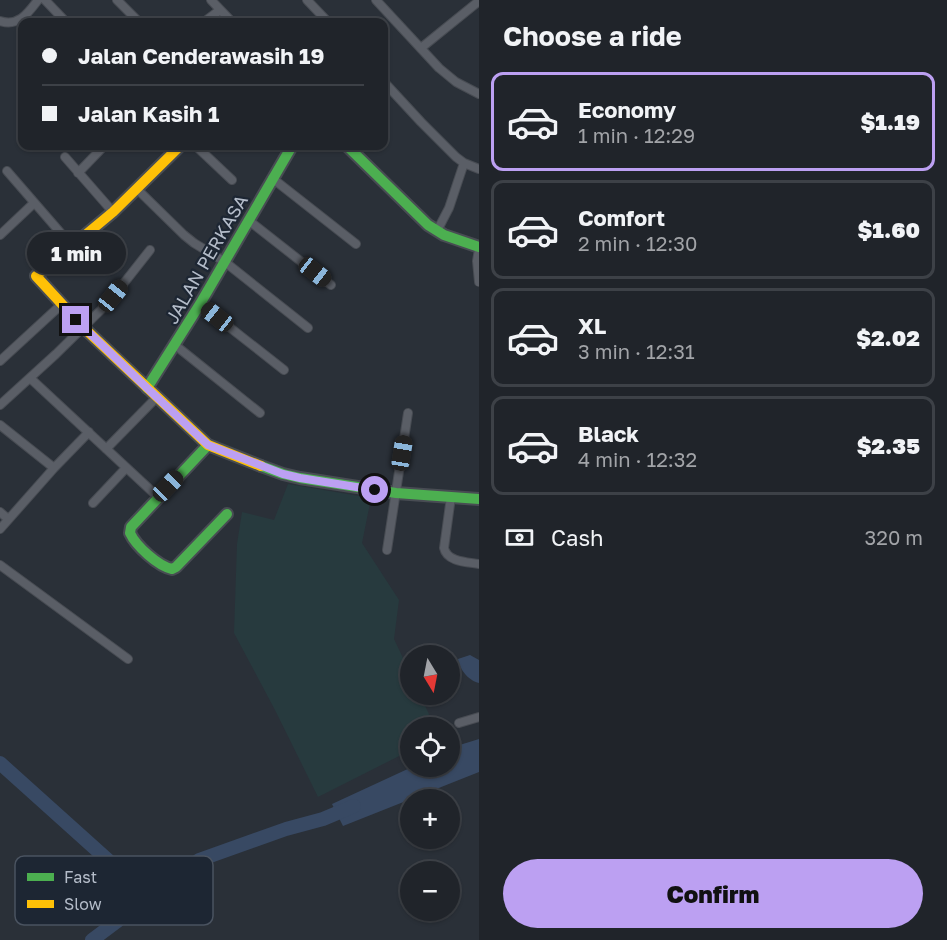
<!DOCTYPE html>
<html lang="en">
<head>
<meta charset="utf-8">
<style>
  :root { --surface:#20242a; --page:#282c32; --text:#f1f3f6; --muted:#a2a4a8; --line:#3d4147; --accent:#bca0f2 }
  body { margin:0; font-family:"Golos Text",sans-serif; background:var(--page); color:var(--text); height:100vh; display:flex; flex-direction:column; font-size:22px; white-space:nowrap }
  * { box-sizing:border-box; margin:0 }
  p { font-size:20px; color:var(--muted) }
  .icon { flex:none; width:33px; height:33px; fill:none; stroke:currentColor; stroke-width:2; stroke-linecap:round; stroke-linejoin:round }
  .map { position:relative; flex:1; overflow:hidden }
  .panel { display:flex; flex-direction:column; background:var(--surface); width:468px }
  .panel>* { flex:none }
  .hud { position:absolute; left:18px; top:18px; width:370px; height:132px; border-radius:12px; box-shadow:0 2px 4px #0004,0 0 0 2px var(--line); display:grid; align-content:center; height:132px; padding:0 24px; background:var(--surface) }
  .needle { width:39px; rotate:170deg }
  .fabs { position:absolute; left:400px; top:645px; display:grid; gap:12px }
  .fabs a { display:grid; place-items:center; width:60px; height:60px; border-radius:50%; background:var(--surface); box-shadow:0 2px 4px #0004,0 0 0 2px var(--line); font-size:30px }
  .end { position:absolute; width:27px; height:27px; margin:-14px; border:8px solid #bca0f2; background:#111; box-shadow:0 0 0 3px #111 }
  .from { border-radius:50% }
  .bubble { position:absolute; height:42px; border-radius:21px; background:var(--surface); box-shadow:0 2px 4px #0004,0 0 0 2px var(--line); font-size:20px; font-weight:800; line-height:42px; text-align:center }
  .car { position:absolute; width:18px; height:36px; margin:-18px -9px; border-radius:8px; box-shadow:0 0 4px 2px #0007; background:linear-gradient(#222 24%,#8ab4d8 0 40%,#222 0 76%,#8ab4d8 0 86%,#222 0) }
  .hud b { display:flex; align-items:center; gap:21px; height:57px; font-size:22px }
  .hud b+b { border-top:2px solid var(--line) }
  .hud i { width:15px; height:15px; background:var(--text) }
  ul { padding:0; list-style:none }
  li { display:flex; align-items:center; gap:18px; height:99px; margin:0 12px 9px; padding:0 12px; border:3px solid var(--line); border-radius:12px }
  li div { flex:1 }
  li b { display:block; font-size:22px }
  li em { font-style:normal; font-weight:800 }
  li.current { border-color:var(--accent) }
  li>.icon { width:54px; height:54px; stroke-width:1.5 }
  h2 { padding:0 24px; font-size:27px; line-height:72px }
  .pay { display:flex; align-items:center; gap:15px; height:66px; padding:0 24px; font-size:22px }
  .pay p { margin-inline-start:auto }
  .action { display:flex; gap:12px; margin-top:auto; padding:12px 24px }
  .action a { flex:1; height:69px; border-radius:36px; background:var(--accent); color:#111; font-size:24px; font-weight:800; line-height:69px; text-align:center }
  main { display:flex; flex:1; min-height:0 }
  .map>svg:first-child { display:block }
  .green { fill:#273a3e }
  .water { fill:#384963 }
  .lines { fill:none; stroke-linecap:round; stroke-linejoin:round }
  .river { stroke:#384963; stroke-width:14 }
  .street-casing { stroke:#484c53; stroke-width:10 }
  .fast-casing { stroke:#484c53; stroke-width:14 }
  .slow-casing { stroke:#484c53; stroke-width:14 }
  .street { stroke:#5a5e66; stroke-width:8 }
  .fast { stroke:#4caf50; stroke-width:10 }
  .slow { stroke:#ffc107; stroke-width:10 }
  .route { stroke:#bca0f2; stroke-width:8 }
  .labels { text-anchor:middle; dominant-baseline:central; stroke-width:4.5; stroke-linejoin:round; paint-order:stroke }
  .street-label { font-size:18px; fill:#b4bcc9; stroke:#1d2633 }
  .key { fill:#1d2633; stroke:#4a5360; stroke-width:1.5 }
  .key-label { font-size:16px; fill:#b4bcc9 }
</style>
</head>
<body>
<main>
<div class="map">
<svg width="479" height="940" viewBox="0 0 479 940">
  <rect width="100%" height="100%" fill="#2a3038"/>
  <path class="green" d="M288,484L371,498L362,543L399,600L394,639L411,675V694L420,695L435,727L411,728V750L318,797L275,710L234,633L237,544L242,512L274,520Z"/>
  <path class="water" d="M470,655L479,660V683C469,681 459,669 458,659Z
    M479,739V772L343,826L332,804L412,767L450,766V748Z"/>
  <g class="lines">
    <path class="river" d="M0,763L149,897
      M92,940L199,860L286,829L323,819L354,806"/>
    <defs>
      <path id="street" d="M45,0L66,22
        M117,0L139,22
        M211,0L232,22
        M307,0L328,22
        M376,0L439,68L456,82L479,94
        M0,21C19,27 28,13 38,0
        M204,22L220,10
        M421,48L479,1
        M384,82L421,122L456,157L464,163L479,169
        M196,146L232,180
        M65,157L113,212
        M7,171L72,246
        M78,173L104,146
        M272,178L356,244
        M137,189L184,235L194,243L225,262L308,328
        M248,220L331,285
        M437,231L449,208L464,163
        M0,235L34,203
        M479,249L477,261L479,282
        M200,304L284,370
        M175,345L260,413
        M0,361L62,304
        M30,378L158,497
        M0,405L56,354L109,302L150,250
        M0,425L54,468
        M106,449L157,397
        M451,497L444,548C447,562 467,562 479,564
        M93,503L126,468
        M0,512L8,519
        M0,529L54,468L89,432
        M387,550L408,413
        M0,565L128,659
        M459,723L479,717"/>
      <path id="fast" d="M347,146L428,225L444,235L479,247
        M147,388L200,304L292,146
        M208,445L131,527L130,533C136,546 158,566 172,569L176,567L227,514
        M261,466L283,474L300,478L396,493L479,499"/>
      <path id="slow" d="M180,146L113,212L36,276L83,327L208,445L261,466"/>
    </defs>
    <use href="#street" class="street-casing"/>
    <use href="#fast" class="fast-casing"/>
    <use href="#slow" class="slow-casing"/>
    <use href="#street" class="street"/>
    <use href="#fast" class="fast"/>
    <use href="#slow" class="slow"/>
  </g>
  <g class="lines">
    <path class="route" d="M76,320L147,388L208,445L283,474L300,478L375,490"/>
  </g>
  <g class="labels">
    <g class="street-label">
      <text transform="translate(206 259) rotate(-60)">JALAN PERKASA</text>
    </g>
  </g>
  <rect x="15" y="856" width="198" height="69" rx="9" class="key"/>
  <rect x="27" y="873" width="27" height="8" fill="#4caf50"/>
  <rect x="27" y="900" width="27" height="8" fill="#ffc107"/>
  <g class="key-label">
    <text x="64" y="883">Fast</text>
    <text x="64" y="910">Slow</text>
  </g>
</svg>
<div class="fabs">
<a><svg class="needle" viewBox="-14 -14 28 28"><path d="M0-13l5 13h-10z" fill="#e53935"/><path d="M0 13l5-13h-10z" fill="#a2a4a8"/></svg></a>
<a><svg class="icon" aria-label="locate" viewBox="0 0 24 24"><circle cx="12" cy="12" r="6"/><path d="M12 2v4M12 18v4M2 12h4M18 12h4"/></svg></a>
<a>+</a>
<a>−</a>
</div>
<i class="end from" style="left:375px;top:490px"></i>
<i class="end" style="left:76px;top:320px"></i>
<div class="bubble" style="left:27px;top:232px;width:99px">1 min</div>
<i class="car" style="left:315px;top:272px;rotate:128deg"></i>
<i class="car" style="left:113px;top:296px;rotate:39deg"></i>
<i class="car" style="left:217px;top:317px;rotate:308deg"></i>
<i class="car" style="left:402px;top:453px;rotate:9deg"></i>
<i class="car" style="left:168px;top:486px;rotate:44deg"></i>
<div class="hud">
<b><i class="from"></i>Jalan Cenderawasih 19</b>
<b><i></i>Jalan Kasih 1</b>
</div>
</div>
<section class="panel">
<h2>Choose a ride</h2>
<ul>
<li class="current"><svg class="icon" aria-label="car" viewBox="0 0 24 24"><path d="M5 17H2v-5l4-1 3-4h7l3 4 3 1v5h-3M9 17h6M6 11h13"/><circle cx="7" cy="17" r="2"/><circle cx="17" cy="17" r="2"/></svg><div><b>Economy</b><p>1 min · 12:29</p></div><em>$1.19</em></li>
<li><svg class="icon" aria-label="car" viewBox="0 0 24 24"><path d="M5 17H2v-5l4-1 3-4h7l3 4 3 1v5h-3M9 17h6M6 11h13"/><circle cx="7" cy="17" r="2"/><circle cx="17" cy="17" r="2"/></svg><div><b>Comfort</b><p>2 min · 12:30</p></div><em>$1.60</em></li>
<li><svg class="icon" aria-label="car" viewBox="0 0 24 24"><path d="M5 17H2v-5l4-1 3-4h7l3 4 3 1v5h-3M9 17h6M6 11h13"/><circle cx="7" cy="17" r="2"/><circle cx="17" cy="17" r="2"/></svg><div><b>XL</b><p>3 min · 12:31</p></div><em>$2.02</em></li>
<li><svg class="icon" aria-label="car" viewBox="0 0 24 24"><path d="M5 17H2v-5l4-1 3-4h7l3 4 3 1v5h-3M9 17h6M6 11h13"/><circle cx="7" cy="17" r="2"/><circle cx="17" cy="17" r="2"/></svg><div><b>Black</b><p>4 min · 12:32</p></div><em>$2.35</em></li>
</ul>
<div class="pay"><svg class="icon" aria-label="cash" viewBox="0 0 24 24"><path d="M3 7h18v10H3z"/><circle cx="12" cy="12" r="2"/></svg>Cash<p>320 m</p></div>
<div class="action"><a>Confirm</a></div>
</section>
</main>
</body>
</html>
